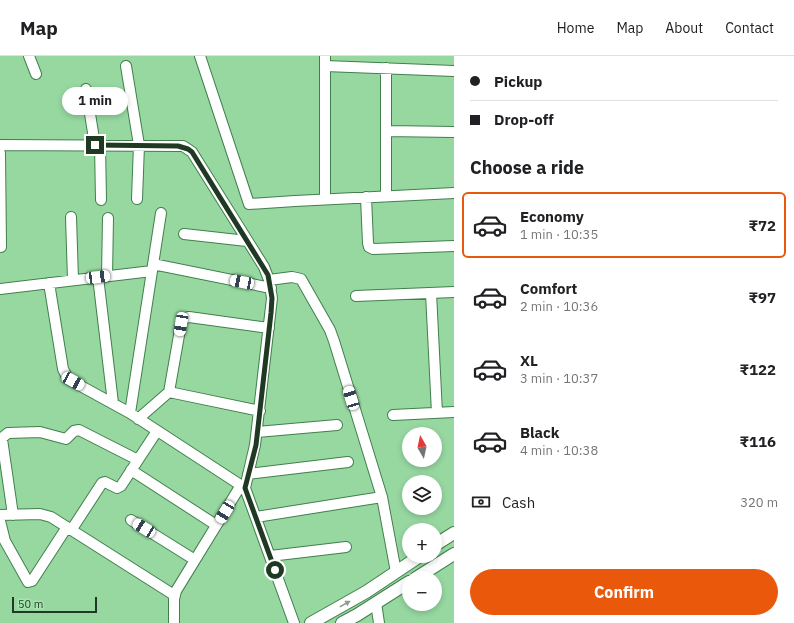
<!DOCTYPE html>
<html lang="en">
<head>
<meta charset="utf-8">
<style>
  :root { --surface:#fff; --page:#f6f6f6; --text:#202124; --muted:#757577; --line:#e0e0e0; --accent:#ea580c }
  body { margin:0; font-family:"IBM Plex Sans",sans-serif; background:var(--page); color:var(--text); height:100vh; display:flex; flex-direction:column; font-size:15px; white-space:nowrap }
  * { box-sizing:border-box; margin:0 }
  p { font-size:13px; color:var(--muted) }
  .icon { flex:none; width:22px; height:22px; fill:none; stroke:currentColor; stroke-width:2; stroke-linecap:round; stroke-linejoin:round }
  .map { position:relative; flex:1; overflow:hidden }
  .details { display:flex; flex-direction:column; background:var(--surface); width:340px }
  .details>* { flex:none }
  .hud { display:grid; align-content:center; height:88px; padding:0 16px; background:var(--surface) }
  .needle { width:26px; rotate:351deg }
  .fabs { position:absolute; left:402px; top:371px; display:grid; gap:8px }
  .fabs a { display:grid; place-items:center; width:40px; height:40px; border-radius:50%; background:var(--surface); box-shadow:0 2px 6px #0003; font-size:20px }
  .scale { position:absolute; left:12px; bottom:10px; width:85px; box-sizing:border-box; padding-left:4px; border:2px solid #1f3923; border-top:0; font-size:11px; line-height:14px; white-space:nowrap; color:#1f3923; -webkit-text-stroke:3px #a4e5ad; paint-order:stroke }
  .end { position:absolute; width:18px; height:18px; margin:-9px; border:5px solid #1f3923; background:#fff; box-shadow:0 0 0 2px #fff }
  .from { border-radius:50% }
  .bubble { position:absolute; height:28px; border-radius:14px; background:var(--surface); box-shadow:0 2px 6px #0003; font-size:13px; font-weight:700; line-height:28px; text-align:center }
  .car { position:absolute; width:12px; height:24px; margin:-12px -6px; border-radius:5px; box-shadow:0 0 3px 1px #0007; background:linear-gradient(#fff 24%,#345 0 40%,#fff 0 76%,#345 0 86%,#fff 0) }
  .hud b { display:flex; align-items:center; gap:14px; height:38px; font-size:15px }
  .hud b+b { border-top:1px solid var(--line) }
  .hud i { width:10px; height:10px; background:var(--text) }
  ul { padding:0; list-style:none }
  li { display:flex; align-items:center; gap:12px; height:66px; margin:0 8px 6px; padding:0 8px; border:2px solid transparent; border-radius:6px }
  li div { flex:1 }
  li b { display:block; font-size:15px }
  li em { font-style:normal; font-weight:700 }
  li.selected { border-color:var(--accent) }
  li>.icon { width:36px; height:36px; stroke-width:1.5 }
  h2 { padding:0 16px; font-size:18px; line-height:48px }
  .pay { display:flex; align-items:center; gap:10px; height:44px; padding:0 16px; font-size:15px }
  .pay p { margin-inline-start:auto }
  .cta { display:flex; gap:8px; margin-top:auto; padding:8px 16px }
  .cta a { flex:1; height:46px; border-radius:24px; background:var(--accent); color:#fff; font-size:16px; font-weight:700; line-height:46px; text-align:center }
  header { display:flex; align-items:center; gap:24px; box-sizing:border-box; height:56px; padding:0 20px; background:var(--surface); border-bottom:1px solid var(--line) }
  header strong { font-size:19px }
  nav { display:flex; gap:22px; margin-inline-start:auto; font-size:14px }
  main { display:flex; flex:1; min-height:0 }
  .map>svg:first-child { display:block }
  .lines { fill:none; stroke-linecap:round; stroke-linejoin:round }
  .minor-casing { stroke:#417f4d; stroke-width:12 }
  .tertiary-casing { stroke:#417f4d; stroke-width:14 }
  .minor { stroke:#fff; stroke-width:10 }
  .tertiary { stroke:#fff; stroke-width:12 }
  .oneway { fill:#8f9c91 }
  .route { stroke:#1f3923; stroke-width:5 }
</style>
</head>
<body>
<header>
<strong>Map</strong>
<nav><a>Home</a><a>Map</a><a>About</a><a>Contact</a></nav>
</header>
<main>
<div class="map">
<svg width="454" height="567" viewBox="0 0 454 567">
  <rect width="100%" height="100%" fill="#97d8a1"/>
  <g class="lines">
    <defs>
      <path id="minor" d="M29,0L36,18
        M200,0L249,148L295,145L454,137
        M325,0V143
        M126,10L139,89L137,143
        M325,10L454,15
        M86,33L95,89
        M386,75L454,76
        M0,89L183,90L192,96L264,211L269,224L272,242L255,389L245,432L294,567
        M100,89L101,144
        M0,97L1,191
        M386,140V12
        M366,141L368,187L369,191L373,193L454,190
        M71,161L73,224
        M184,178L247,185
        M153,208L271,232
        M107,220L108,162
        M98,221L113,347
        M269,224L292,221L301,223L330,274L334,285L382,441L396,516
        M49,227L63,313L68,323L130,357L245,432
        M0,233L152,215
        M431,237L437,357
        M356,240L454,236
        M169,336L260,355
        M130,357L161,157
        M393,359L454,356
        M138,363L169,336L181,268C182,263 184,262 189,261L269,272
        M257,376L337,369
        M131,414L216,469
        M248,418L348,406
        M0,459L40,458L51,461L174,539
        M13,459L2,383L3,381L8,377L40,376L66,383L74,375L79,374L138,404
        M256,461L382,441
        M131,464L195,504
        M0,465L5,485L28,526L32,525L67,471
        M72,473L102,427L105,426L117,432L121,430L157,375
        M270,500L346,491
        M376,547L379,567
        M174,567V543L176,535L241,429"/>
      <path id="tertiary" d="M435,489L454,477
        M416,522L454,498
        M311,567L366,536L420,500
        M342,567L357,559L409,526"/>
    </defs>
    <use href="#minor" class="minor-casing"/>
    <use href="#tertiary" class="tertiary-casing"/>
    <use href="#minor" class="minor"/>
    <use href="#tertiary" class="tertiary"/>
  </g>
  <defs><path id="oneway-solid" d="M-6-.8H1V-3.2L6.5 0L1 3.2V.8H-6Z"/></defs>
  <use class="oneway" href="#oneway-solid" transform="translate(345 548) rotate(-29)"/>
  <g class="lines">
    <path class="route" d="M95,89L178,90L188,93L192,96L268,219L272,242L271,257L256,389L245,432L275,514"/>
  </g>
</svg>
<div class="fabs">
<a><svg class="needle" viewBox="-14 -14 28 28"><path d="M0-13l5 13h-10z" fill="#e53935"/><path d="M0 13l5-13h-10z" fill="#757577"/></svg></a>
<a><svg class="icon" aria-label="layers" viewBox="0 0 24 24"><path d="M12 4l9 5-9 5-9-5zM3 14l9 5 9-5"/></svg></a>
<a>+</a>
<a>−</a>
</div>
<div class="scale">50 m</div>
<i class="end from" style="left:275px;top:514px"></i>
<i class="end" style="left:95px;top:89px"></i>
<div class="bubble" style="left:62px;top:31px;width:66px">1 min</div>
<i class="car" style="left:98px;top:221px;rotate:83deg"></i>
<i class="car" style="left:242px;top:226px;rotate:281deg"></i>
<i class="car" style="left:181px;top:268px;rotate:189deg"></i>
<i class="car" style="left:73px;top:325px;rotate:119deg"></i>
<i class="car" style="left:351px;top:342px;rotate:343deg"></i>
<i class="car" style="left:225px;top:456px;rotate:211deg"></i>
<i class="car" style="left:144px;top:472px;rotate:302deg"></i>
</div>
<section class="details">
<div class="hud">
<b><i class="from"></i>Pickup</b>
<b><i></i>Drop-off</b>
</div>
<h2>Choose a ride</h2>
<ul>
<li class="selected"><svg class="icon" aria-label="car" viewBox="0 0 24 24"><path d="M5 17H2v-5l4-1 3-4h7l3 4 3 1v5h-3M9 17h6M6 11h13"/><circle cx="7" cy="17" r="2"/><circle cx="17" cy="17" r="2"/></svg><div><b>Economy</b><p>1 min · 10:35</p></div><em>₹72</em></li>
<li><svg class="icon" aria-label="car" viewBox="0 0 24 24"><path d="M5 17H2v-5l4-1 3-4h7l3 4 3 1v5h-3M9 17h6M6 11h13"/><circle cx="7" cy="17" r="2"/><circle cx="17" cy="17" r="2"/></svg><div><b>Comfort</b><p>2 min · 10:36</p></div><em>₹97</em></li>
<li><svg class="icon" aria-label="car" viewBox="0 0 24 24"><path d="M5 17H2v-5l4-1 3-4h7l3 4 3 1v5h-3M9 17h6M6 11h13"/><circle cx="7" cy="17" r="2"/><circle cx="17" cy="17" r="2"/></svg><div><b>XL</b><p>3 min · 10:37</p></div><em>₹122</em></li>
<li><svg class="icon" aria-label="car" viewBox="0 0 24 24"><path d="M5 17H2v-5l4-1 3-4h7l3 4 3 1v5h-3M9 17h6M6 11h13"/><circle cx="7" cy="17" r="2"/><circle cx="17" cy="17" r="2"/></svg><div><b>Black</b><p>4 min · 10:38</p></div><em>₹116</em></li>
</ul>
<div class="pay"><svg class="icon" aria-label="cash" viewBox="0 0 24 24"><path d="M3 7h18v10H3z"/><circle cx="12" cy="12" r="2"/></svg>Cash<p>320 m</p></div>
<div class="cta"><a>Confirm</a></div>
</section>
</main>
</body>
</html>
